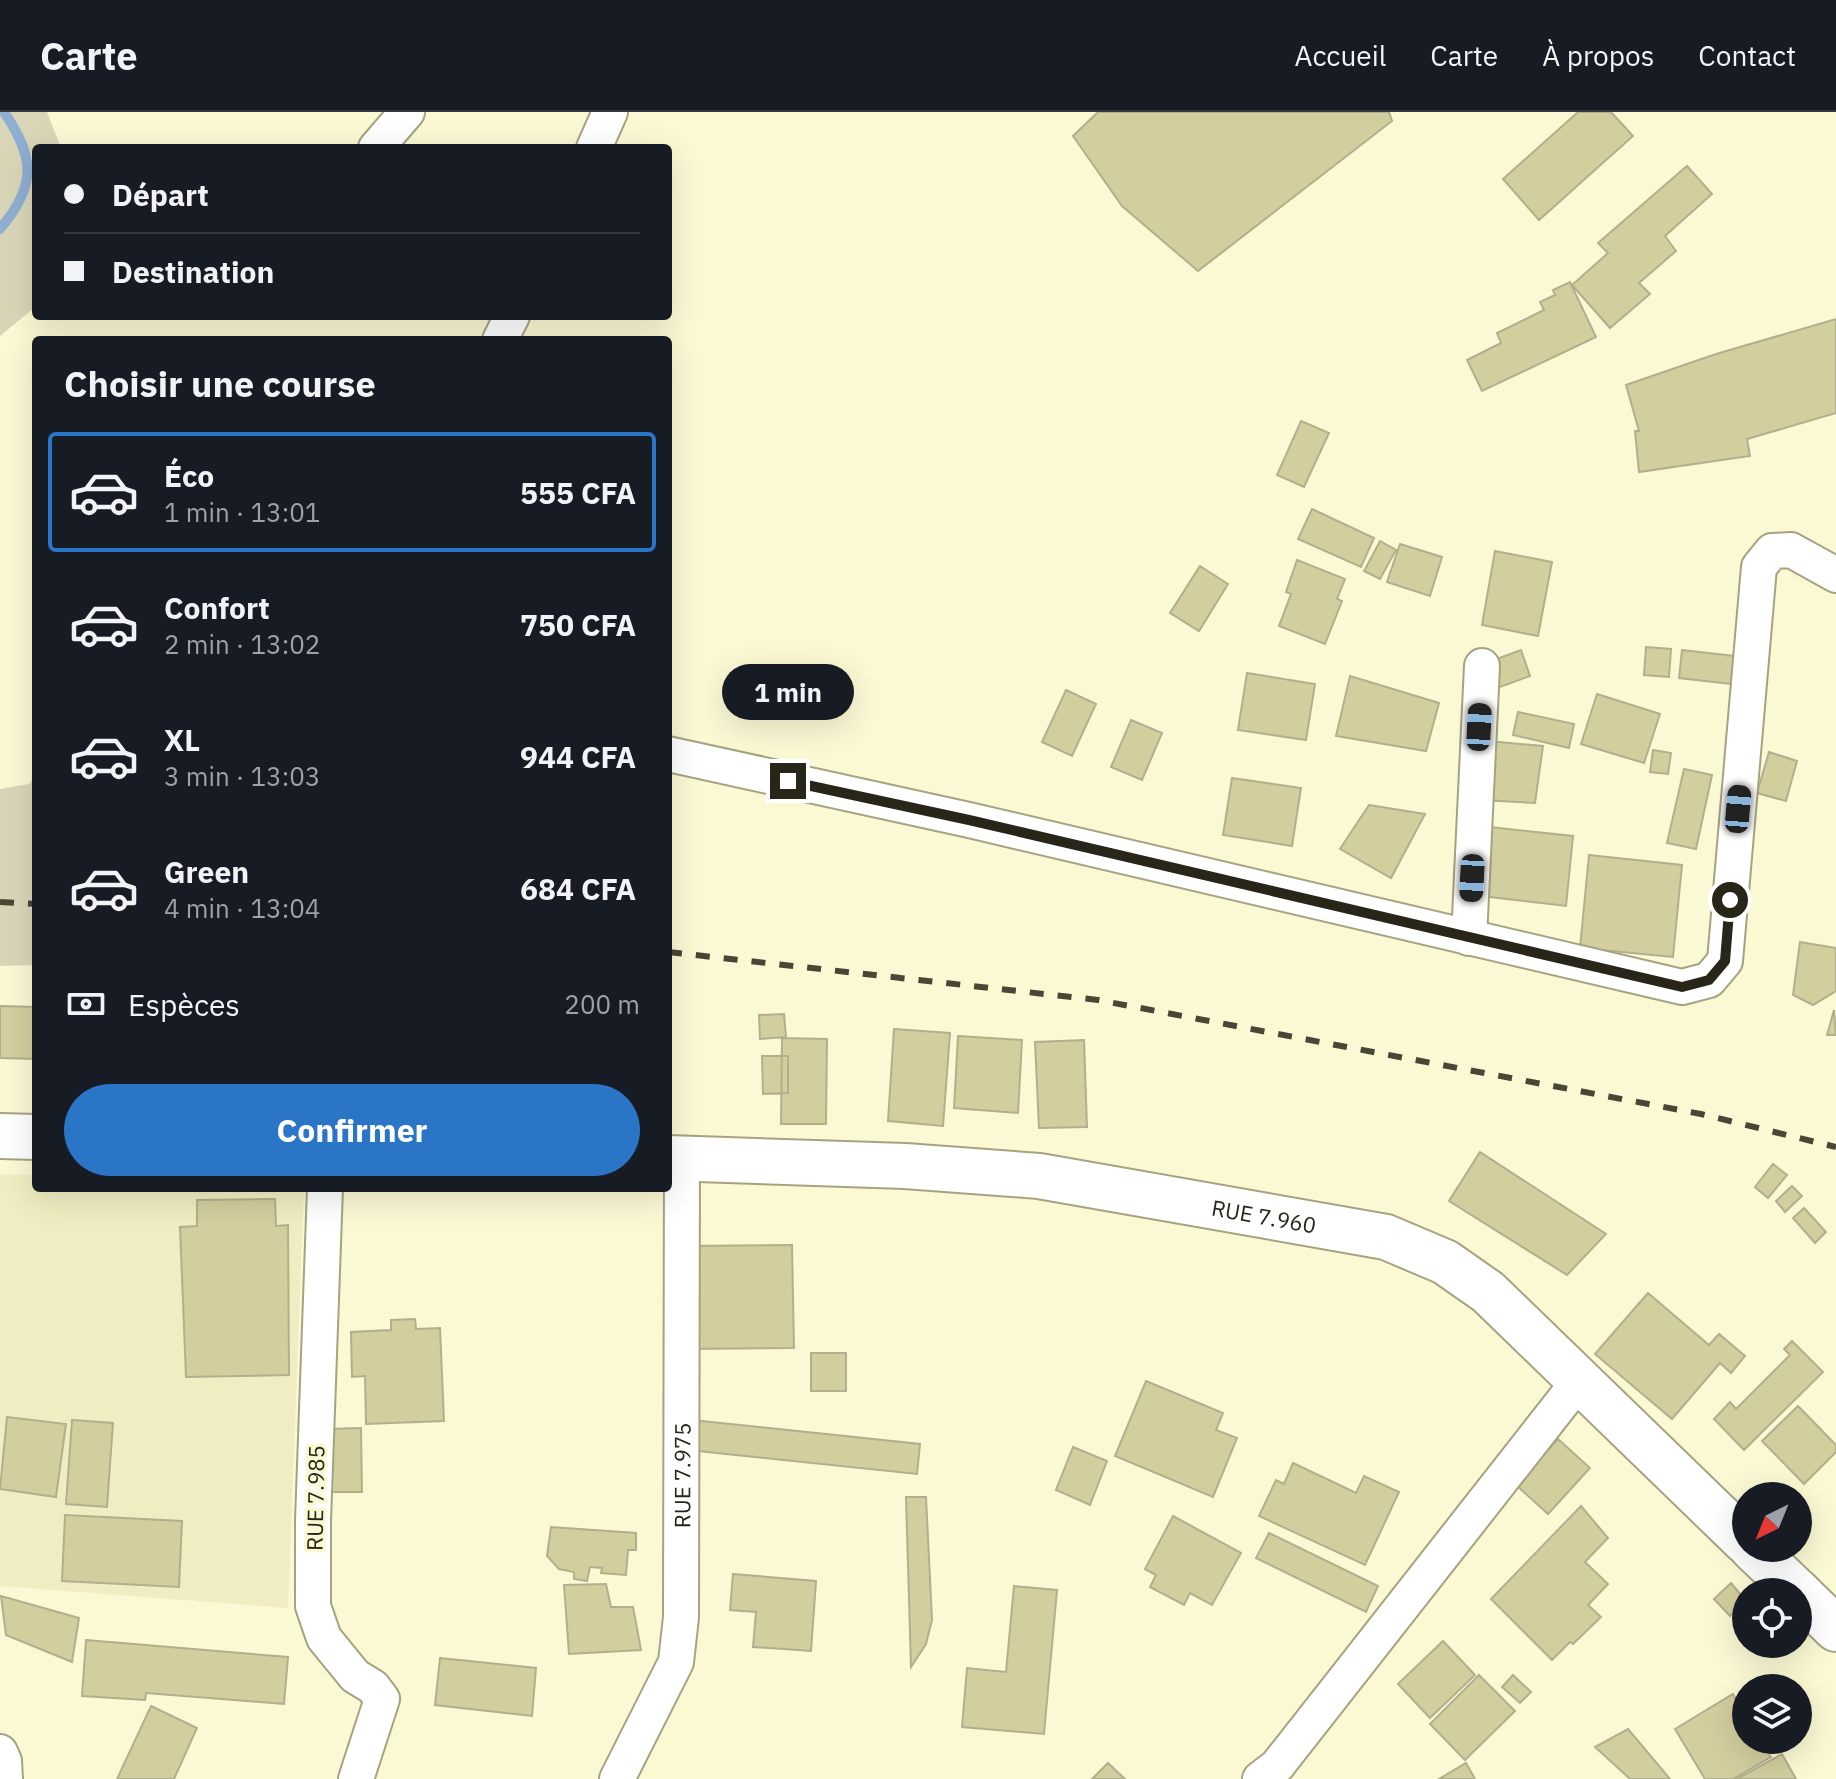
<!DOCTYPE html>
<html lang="fr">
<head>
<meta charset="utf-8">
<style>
  :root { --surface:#171b24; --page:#20242c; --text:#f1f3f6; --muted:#9ea1a6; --line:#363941; --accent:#2a75c5 }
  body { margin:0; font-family:"IBM Plex Sans",sans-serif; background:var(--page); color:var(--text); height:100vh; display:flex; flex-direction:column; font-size:30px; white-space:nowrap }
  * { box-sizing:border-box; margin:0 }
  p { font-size:26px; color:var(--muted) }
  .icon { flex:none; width:44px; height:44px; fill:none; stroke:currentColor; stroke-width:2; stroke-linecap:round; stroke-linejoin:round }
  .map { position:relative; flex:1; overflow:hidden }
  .sheet { position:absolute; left:32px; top:224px; width:640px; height:856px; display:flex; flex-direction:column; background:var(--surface); border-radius:8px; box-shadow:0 8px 32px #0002 }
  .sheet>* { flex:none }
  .banner { position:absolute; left:32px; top:32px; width:640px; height:176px; border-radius:8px; box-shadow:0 8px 32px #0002; display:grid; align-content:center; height:176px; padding:0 32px; background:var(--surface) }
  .needle { width:52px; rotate:223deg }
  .fabs { position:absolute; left:1732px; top:1370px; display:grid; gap:16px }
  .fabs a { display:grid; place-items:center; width:80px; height:80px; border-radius:50%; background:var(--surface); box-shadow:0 8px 32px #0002; font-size:40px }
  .end { position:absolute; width:36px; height:36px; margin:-18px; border:10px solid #272619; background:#fff; box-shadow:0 0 0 4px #fff }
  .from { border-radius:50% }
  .bubble { position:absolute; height:56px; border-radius:28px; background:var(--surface); box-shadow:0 8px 32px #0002; font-size:26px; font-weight:700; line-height:56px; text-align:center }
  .car { position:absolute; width:24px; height:48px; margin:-24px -12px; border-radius:10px; box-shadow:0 0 6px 2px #0007; background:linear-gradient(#222 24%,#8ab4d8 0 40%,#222 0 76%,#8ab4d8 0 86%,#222 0) }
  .banner b { display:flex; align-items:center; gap:28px; height:76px; font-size:30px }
  .banner b+b { border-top:2px solid var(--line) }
  .banner i { width:20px; height:20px; background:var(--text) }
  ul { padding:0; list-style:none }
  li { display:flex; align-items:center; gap:24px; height:120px; margin:0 16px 12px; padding:0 16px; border:4px solid transparent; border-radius:8px }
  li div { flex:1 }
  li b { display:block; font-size:30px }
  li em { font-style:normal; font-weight:700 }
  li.selected { border-color:var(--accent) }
  li>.icon { width:72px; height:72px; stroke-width:1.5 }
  h2 { padding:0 32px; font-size:36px; line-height:96px }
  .pay { display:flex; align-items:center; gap:20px; height:88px; padding:0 32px; font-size:30px }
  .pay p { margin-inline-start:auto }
  .action { display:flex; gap:16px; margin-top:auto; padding:16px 32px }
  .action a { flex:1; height:92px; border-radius:48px; background:var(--accent); color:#fff; font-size:32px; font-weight:700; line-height:92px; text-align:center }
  header { display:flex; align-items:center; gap:48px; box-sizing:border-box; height:112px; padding:0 40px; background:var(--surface); border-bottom:2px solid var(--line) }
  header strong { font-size:38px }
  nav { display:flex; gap:44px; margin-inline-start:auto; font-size:28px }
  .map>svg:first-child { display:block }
  .built { fill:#f1edc2 }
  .green { fill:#d9d6b8 }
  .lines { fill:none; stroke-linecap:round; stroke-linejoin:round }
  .stream { stroke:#8faed2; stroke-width:10 }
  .building { fill:#d3ce9e; stroke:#b2af8d; stroke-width:2 }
  .street-casing { stroke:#a6a381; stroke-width:38 }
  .secondary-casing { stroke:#a6a381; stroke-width:48 }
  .street { stroke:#fff; stroke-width:34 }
  .secondary { stroke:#fff; stroke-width:44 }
  .rail { stroke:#484736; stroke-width:6; stroke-dasharray:14 14; stroke-linecap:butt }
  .route { stroke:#272619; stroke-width:10 }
  .labels { text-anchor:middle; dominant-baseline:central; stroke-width:7; stroke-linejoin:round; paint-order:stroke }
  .street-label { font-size:22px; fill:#272619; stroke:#fbf8d4 }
</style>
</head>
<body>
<header>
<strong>Carte</strong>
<nav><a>Accueil</a><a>Carte</a><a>À propos</a><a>Contact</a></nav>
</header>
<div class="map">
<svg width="1836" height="1667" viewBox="0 0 1836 1667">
  <rect width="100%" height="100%" fill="#fbf8d4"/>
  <path class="built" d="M0,1062L36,1063V1076H304L288,1496L0,1474Z"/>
  <path class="green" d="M0,0H47L61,36H36V191L34,196L0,224Z
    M36,663V853L0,854V677L29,672Z"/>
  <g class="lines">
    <path class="stream" d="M0,117C37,73 35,46 4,0"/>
  </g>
  <path class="building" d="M1098,0H1389L1392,9L1198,159L1122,94L1073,24Z
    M1578,0H1611L1633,24L1539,108L1503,67Z
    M1687,54L1712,82L1665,124L1676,139L1639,171L1650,182L1610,216L1572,173L1608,141L1598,131Z
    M1570,170L1596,225L1482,279L1467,248L1501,231L1497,221L1544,198L1540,190L1555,183L1553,178Z
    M1836,207V301L1747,327L1750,344L1639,360L1635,319H1639L1626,273L1716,242Z
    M1301,309L1329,321L1304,375L1277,363Z
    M1312,397L1374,426L1361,455L1298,427Z
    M1380,429L1396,438L1380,467L1364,459Z
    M1400,432L1442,445L1430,484L1387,470Z
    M1495,439L1552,450L1538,524L1482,513Z
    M1297,448L1345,467L1337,487L1342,489L1325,532L1279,514L1291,482L1286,480Z
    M1200,454L1228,472L1199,519L1170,501Z
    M1646,535L1671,537L1669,565L1644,563Z
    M1521,538L1530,564L1489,579L1480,553Z
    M1682,538L1734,544L1731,572L1679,566Z
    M1247,561L1315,572L1306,628L1238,618Z
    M1350,564L1439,591L1426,639L1336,624Z
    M1066,578L1096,592L1072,644L1042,630Z
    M1597,582L1660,602L1644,651L1581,632Z
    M1518,600L1574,612L1569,636L1513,623Z
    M1131,608L1162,621L1142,668L1111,655Z
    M1488,629L1543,634L1535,691L1482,688Z
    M1653,638L1671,641L1668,662L1650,660Z
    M1769,640L1797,649L1786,689L1757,681Z
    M1684,657L1712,663L1696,737L1667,731Z
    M1232,666L1301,676L1292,734L1223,723Z
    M1369,693L1425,702L1391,766L1340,737Z
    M1490,715L1573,724L1566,794L1482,784Z
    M1589,743L1682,753L1673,845L1580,836Z
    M1800,830L1836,836V879L1813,893L1793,883Z
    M0,894L36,895V947L0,946Z
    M1834,898L1836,923H1827Z
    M784,902L786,925L760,927L759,903Z
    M894,917L950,921L943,1014L888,1009Z
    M958,924L1022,928L1018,1001L954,996Z
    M782,926L827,927L826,1012H781Z
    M1084,928L1087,1015L1039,1016L1035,930Z
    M762,944H788V981L763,982Z
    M1480,1040L1606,1122L1567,1163L1449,1089Z
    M1773,1052L1787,1063L1768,1086L1755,1075Z
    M1792,1074L1802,1084L1785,1100L1776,1089Z
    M275,1087L276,1114L288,1113L289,1263L186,1265L180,1115L197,1114V1088Z
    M1804,1096L1826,1120L1815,1131L1793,1106Z
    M792,1133L794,1236L686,1237L685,1134Z
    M1648,1181L1709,1233L1719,1222L1745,1244L1731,1261L1720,1251L1672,1307L1595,1242Z
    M415,1207L416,1217L440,1216L444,1309L366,1312L365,1264L352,1265L351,1220L391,1218V1208Z
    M1792,1229L1823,1260L1744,1338L1714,1307L1730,1290L1736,1297L1790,1243L1784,1237Z
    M811,1241H846V1279H811Z
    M1146,1269L1223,1301L1216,1318L1237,1326L1213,1385L1115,1344Z
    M1798,1294L1836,1333V1340L1804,1372L1762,1329Z
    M7,1305L66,1312L56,1385L0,1377Z
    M72,1308L113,1311L107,1395L66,1392Z
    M692,1308L920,1332L917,1362L689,1338Z
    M361,1316L362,1380H326L325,1317Z
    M1558,1327L1590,1356L1548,1402L1516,1373Z
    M1073,1335L1107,1349L1090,1393L1056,1378Z
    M1293,1351L1356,1381L1364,1364L1399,1380L1365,1453L1259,1404L1276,1368L1284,1372Z
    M906,1385H926L932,1508L926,1532L911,1555Z
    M1581,1394L1608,1426L1585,1450L1608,1472L1588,1493L1601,1505L1573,1532L1570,1530L1552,1548L1491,1487Z
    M65,1403L182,1409L179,1475L62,1469Z
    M1173,1404L1241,1441L1212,1493L1190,1481L1184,1493L1150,1475L1156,1463L1145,1457Z
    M551,1415L636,1421V1438H628L626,1463L601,1461L602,1456L590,1455L587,1469L574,1467V1460L559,1457L547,1444Z
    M1269,1421L1378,1474L1366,1500L1256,1446Z
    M733,1462L816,1469L811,1539L753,1535L756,1500L730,1498Z
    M1731,1471L1746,1489L1730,1504L1714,1487Z
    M606,1472L611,1495H633L641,1538L569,1542L564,1473Z
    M1014,1474L1057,1478L1044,1622L962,1615L967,1556L1006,1560Z
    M1,1484L79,1506L72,1550L6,1523Z
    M86,1528L288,1545L284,1592L146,1581L145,1588L82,1584Z
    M1443,1529L1475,1563L1430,1606L1398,1572Z
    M440,1546L536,1556L532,1604L435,1593Z
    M1479,1563L1515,1599L1465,1648L1430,1612Z
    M1513,1563L1531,1580L1520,1591L1502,1575Z
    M1733,1582L1746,1604V1628H1760L1771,1645L1733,1667H1705L1675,1617Z
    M151,1594L197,1616L174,1667H117Z
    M1628,1617L1670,1667H1630L1595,1635Z
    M1782,1642L1796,1667H1737Z
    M1108,1651L1125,1667H1092Z
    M1466,1651L1475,1667H1439Z"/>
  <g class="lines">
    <defs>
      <g id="street">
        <path d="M376,36L407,0"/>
        <path d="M594,36L610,0"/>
        <path d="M500,228L512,204"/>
        <path d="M668,642L969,708L1682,875L1709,868L1725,849L1759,455L1772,439L1791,438L1836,463"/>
        <path d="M1469,826L1482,554"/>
        <path d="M325,1076L313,1409V1494L324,1526L355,1564L373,1575L382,1587L356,1667"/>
        <path d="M0,1640L4,1649L5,1667"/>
        <path id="s1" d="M617,1667L676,1550L681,1505L682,1046"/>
        <path d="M1260,1667L1277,1654L1579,1269"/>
      </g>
      <g id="secondary">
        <path d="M0,1024L36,1025"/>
        <path id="s2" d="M668,1046L905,1054L1039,1064L1386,1125L1445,1150L1488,1180L1746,1430"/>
        <path d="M1752,1436L1798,1480"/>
        <path d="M1798,1480L1836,1517"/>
      </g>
    </defs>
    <use href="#street" class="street-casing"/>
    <use href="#secondary" class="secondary-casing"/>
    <use href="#street" class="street"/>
    <use href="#secondary" class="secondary"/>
    <path class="rail" d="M0,790L36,792
      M668,840L1098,888L1701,1002L1836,1035"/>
  </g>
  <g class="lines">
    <path class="route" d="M788,669L969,708L1682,875L1709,868L1725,849L1730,788"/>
  </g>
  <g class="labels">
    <g class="street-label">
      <text stroke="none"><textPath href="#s2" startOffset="600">RUE 7.960</textPath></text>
      <text stroke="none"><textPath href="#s1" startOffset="318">RUE 7.975</textPath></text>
      <text transform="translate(315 1386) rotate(-89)">RUE 7.985</text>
    </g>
  </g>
</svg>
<div class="fabs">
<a><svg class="needle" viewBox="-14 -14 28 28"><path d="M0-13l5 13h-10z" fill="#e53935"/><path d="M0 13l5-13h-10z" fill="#9ea1a6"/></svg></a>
<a><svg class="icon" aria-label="locate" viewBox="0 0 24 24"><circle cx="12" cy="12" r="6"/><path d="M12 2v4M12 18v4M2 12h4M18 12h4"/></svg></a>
<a><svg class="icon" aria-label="layers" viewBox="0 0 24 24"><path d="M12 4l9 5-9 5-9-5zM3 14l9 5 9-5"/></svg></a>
</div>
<i class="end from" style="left:1730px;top:788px"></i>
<i class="end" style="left:788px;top:669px"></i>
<div class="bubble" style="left:722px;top:552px;width:132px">1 min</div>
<i class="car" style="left:1479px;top:615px;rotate:3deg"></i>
<i class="car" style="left:1738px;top:697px;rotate:5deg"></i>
<i class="car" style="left:1472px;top:766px;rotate:183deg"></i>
<div class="banner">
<b><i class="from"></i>Départ</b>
<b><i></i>Destination</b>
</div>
<section class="sheet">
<h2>Choisir une course</h2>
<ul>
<li class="selected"><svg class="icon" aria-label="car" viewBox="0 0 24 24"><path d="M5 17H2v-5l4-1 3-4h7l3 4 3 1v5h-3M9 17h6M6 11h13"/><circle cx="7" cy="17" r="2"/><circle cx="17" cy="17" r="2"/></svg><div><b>Éco</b><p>1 min · 13:01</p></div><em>555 CFA</em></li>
<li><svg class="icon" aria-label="car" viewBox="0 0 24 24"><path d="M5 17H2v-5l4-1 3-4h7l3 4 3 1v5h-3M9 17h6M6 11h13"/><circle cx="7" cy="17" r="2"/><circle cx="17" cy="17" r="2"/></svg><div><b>Confort</b><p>2 min · 13:02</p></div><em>750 CFA</em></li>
<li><svg class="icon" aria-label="car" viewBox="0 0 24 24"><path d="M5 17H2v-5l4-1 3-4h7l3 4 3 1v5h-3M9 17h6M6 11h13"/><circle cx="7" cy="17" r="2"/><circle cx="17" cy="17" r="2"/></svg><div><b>XL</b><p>3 min · 13:03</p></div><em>944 CFA</em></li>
<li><svg class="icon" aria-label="car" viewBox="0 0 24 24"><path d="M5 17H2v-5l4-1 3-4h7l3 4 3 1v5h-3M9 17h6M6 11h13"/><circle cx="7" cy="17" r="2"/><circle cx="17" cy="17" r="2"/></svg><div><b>Green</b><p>4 min · 13:04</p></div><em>684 CFA</em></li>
</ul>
<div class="pay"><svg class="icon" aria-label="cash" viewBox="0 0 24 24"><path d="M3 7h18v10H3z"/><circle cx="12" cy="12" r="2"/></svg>Espèces<p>200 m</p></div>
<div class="action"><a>Confirmer</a></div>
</section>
</div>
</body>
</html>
